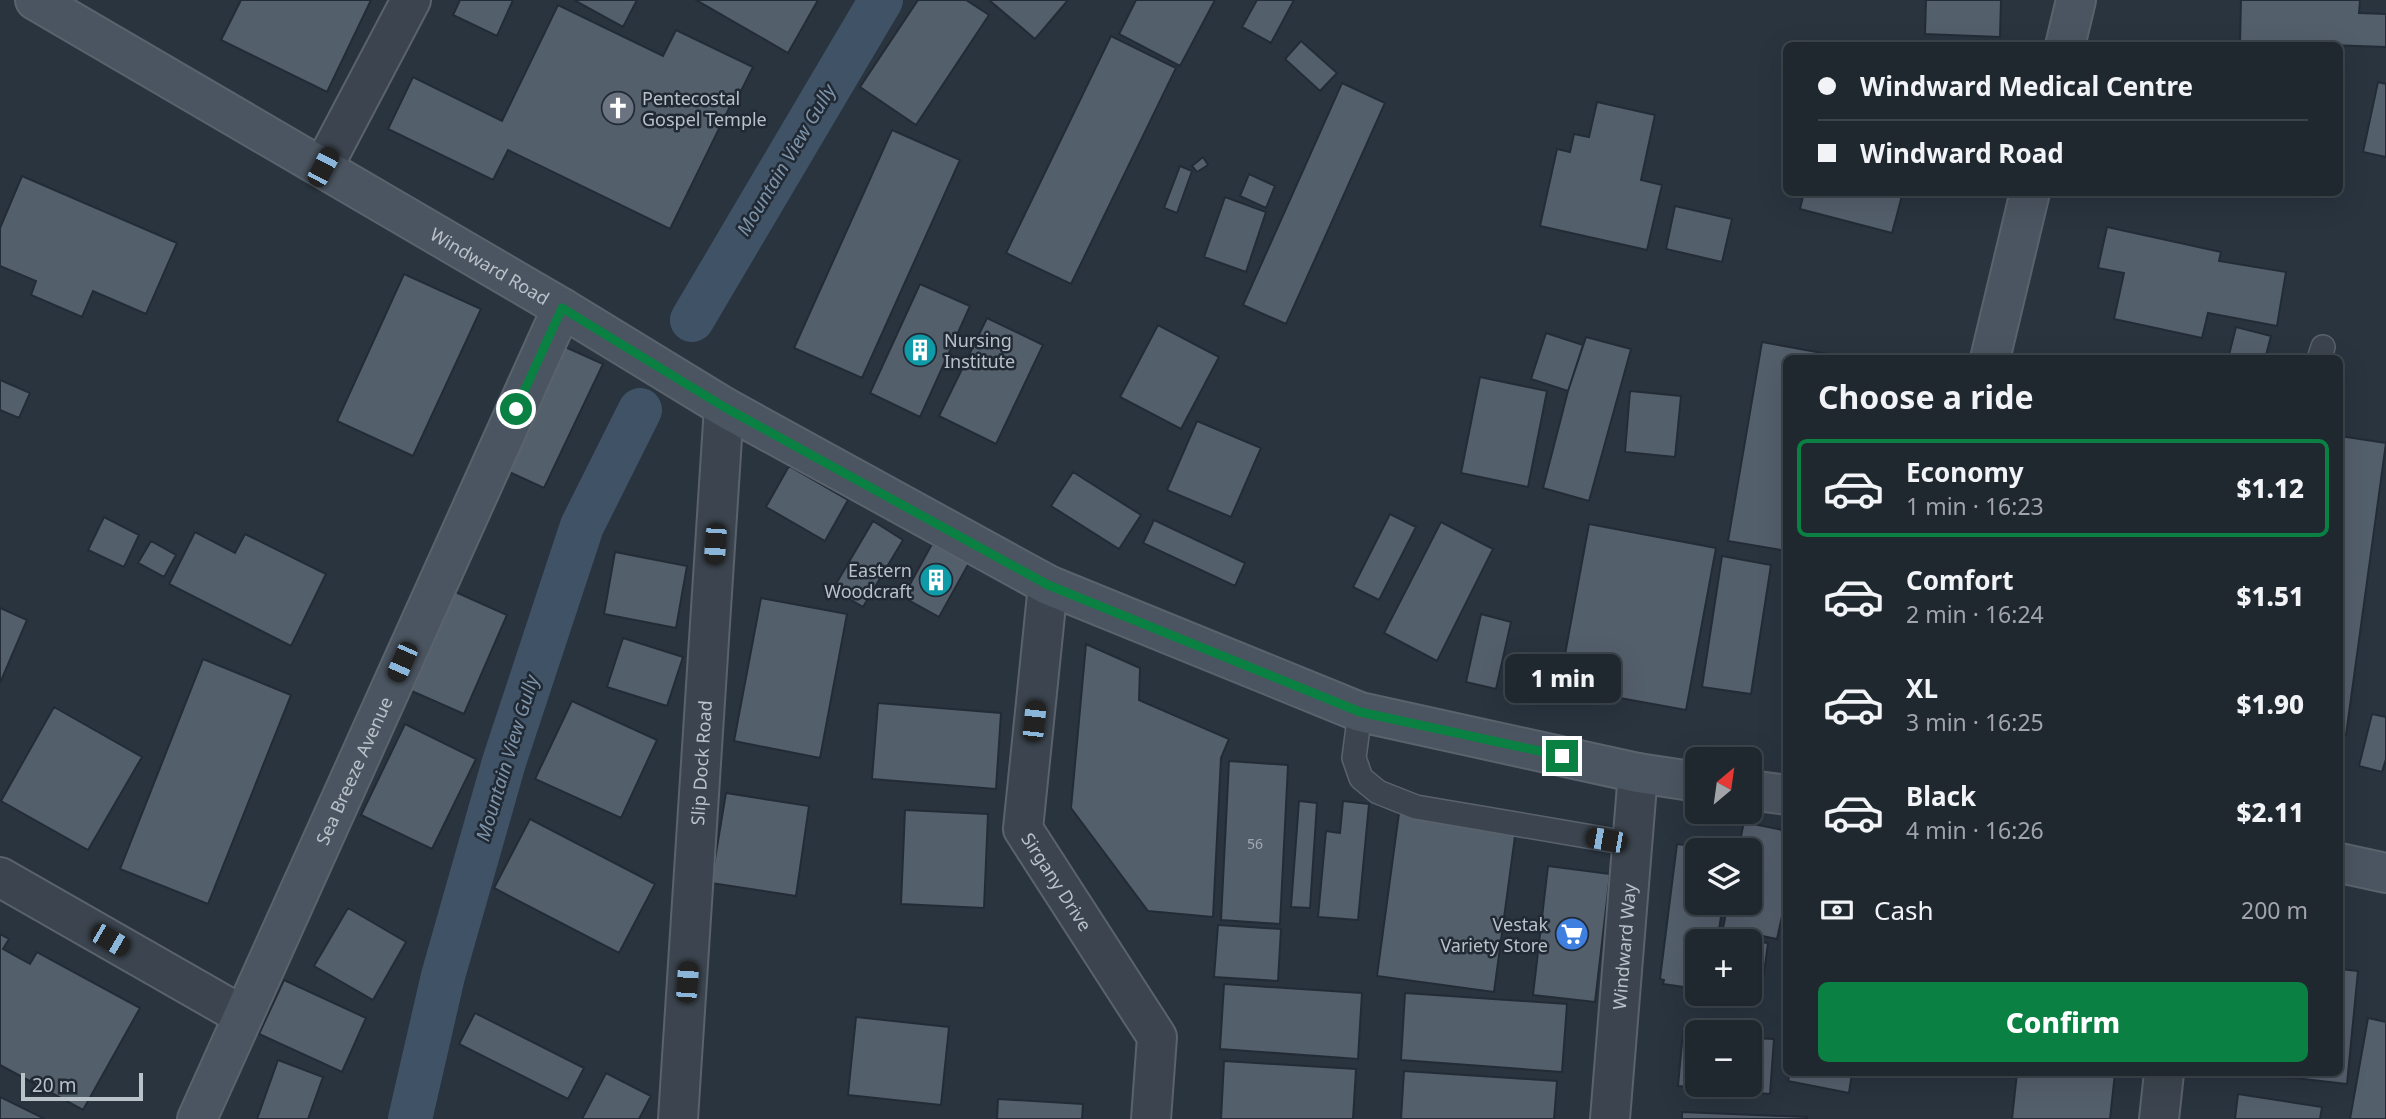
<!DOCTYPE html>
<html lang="en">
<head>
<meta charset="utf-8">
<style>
  :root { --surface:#1f272f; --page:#272f37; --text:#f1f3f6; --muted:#a1a5aa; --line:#3c444b; --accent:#0b8043 }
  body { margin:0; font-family:"Noto Sans",sans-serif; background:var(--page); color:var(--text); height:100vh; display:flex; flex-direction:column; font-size:26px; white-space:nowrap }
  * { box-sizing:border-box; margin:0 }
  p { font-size:23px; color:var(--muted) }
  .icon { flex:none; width:38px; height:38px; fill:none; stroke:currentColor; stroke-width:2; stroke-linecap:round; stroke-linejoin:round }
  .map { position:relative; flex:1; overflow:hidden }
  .panel { position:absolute; left:1783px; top:355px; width:560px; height:721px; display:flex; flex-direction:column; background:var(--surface); border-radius:10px; box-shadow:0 7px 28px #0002,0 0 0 2px var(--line) }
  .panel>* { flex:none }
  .hud { position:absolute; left:1783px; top:42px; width:560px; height:154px; border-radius:10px; box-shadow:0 7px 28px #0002,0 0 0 2px var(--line); display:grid; align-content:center; height:154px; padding:0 35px; background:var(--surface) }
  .needle { width:46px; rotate:29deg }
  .controls { position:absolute; left:1685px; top:747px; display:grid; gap:14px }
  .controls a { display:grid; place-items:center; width:77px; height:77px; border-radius:10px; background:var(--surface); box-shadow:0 7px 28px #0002,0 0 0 2px var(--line); font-size:35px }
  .scale { position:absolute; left:21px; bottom:18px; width:122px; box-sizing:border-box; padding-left:7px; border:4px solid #b9c1c9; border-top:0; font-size:19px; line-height:24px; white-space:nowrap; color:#b9c1c9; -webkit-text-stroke:5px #212a34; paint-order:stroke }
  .end { position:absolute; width:32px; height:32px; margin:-16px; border:9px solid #0b8043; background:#fff; box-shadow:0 0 0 4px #fff }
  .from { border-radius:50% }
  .bubble { position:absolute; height:49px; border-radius:10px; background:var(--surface); box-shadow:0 7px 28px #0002,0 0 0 2px var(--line); font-size:23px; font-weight:800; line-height:49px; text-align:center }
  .car { position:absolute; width:21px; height:42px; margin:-21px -10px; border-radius:9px; box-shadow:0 0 5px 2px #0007; background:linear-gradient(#222 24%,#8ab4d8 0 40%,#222 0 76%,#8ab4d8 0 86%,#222 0) }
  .hud b { display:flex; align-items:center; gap:24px; height:66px; font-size:26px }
  .hud b+b { border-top:2px solid var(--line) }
  .hud i { width:18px; height:18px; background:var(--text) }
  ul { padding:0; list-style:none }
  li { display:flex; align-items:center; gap:21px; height:98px; margin:0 14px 10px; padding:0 21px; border:4px solid transparent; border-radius:10px }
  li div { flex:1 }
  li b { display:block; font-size:26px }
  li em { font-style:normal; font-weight:800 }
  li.selected { border-color:var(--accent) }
  li>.icon { width:63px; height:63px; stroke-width:1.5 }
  h2 { padding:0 35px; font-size:32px; line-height:84px }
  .pay { display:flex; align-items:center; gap:18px; height:77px; padding:0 35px; font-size:26px }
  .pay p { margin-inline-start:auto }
  .action { display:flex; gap:14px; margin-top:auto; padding:14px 35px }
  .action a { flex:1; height:80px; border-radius:10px; background:var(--accent); color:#fff; font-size:28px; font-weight:800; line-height:80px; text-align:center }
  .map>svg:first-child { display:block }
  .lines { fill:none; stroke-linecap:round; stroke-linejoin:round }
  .canal { stroke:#405366; stroke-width:44 }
  .building { fill:#545f6c; stroke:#232c36; stroke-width:2 }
  .lane-casing { stroke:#5a636c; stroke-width:26 }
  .street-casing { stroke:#5a636c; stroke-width:42 }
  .secondary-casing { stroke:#5a636c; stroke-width:42 }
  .lane { stroke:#3c454f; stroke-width:23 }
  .street { stroke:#3c454f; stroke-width:38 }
  .secondary { stroke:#4b5561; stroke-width:38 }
  .route { stroke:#0b8043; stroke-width:9 }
  .labels { text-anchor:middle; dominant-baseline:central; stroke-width:5; stroke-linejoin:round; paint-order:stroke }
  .number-label { font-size:14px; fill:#a0a8b2 }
  .poi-label { font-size:18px; fill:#b9c1c9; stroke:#212a34; text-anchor:start }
  .street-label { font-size:18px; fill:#b9c1c9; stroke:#212a34 }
  .water-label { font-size:19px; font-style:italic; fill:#7d93a9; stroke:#212a34 }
</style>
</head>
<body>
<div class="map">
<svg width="2386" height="1119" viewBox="0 0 2386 1119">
  <rect width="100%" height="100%" fill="#29343f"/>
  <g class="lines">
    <path class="canal" d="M692,320L881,0
      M410,1119L443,976L504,762L582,526L640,410"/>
  </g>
  <path class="building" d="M241,0H371L327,92L221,40Z
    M460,0H513L497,36L453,15Z
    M574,0H637L623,27Z
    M696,0H818L788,53Z
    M918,0H966L989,15L916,125L860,87Z
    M989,0H1068L1035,39Z
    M1136,0H1215L1180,66L1119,34Z
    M1257,0H1294L1271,43L1242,27Z
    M1926,0H2001L2000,37L1925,34Z
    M2241,0H2360L2359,13L2386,14V47L2240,42Z
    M558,5L663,56L676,30L753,67L739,95L736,94L670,229L508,150L493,180L388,129L413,77L502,121Z
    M1111,36L1176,68L1071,284L1006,253Z
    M1301,41L1337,73L1320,91L1285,59Z
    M2378,82L2386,84V157L2363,152Z
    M1342,83L1385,103L1286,324L1243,305Z
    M1597,102L1655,115L1641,180L1662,185L1647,250L1540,226L1557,149L1570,152L1574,134L1589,137Z
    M892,130L960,160L862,378L794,348Z
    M1203,157L1208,165L1197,172L1192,166Z
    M1180,166L1192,171L1177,213L1164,208Z
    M1249,174L1275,186L1266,208L1240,196Z
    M22,176L177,243L146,314L93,291L82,317L31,295L36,281L0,266V228Z
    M1804,192H1903L1892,233L1800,209Z
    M1225,197L1266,212L1246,272L1204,257Z
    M1675,206L1732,219L1722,262L1666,249Z
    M2107,227L2221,252L2219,261L2286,272L2277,326L2208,313L2202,338L2114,319L2124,273L2098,268Z
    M404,274L481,309L413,456L337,421Z
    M920,284L970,306L920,417L870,393Z
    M987,318L1043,345L996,444L939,416Z
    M1158,325L1219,357L1181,429L1120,397Z
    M2236,327L2271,336L2265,359H2228Z
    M1546,333L1583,345L1568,391L1531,379Z
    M1586,337L1631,349L1589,501L1543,488L1568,391Z
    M1762,342L1855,359H1787V551L1728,541Z
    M563,346L603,364L544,488L505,470Z
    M1480,377L1547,391L1528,487L1461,473Z
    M0,380L30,393L19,418L0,410Z
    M1630,391L1681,396L1675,457L1625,452Z
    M1197,421L1261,448L1231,517L1167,490Z
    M2340,436L2386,443L2346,735L2340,734Z
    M789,466L848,500L825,541L766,507Z
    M1073,472L1141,515L1119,549L1051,506Z
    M1390,514L1416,527L1379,600L1353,587Z
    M104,517L139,535L124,567L88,550Z
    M1154,520L1245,563L1235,586L1143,543Z
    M873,521L903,540L863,607L833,589Z
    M1441,522L1493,549L1437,661L1384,633Z
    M1589,524L1716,548L1686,710L1559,687Z
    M195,532L235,553L245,534L326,574L291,646L169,584Z
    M151,541L176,555L164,577L138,563Z
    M932,544L969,563L939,617L903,597Z
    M615,552L687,566L676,628L604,614Z
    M1722,556L1771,565L1751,694L1702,687Z
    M451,590L507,615L464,714L407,689Z
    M761,598L847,614L820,758L734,741Z
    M0,608L27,620L0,683Z
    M1481,614L1511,622L1496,689L1466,682Z
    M623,638L683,657L667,706L607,687Z
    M1086,644L1140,668L1139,700L1229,739L1221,758L1213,917L1148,911L1071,808Z
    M203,659L291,695L208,904L120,869Z
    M572,701L657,740L621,818L535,779Z
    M878,703L1001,713L996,789L872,779Z
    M54,707L142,757L88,850L1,801Z
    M2372,714L2386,717V759L2382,772L2359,766Z
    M405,724L476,759L432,849L361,815Z
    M1229,761L1288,765L1280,924L1221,920Z
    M726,793L809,806L796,896L711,883Z
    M1299,801L1317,803L1310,908L1291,907Z
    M1343,801L1369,804L1358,920L1318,917L1326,831L1340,833Z
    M905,810L988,814L984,908L901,904Z
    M1399,813L1516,829L1494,992L1377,976Z
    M530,819L655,884L619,953L494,888Z
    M1744,822L1787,831V894L1777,939L1723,928L1728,903H1750V850H1738Z
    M1677,844L1724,850H1698V903H1723L1718,937L1768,943L1761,996L1744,994H1750V942H1698V989L1663,984L1664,980L1660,979Z
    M1548,866L1610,874L1595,1002L1533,995Z
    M348,908L406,942L373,1000L314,966Z
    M1218,925L1281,929L1278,981L1214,977Z
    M0,934L9,939L3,949L30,964L37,952L140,1008L83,1110L0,1065Z
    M2340,969L2358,971L2347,1084L2260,1074L2340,1073Z
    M284,980L366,1018L342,1072L259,1034Z
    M1224,984L1362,993L1358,1059L1220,1049Z
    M1405,993L1567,1004L1562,1072L1401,1060Z
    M475,1013L584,1068L568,1099L459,1044Z
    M856,1017L949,1027L941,1105L848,1095Z
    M2368,1018L2386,1022V1119H2350Z
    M1683,1032L1698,1033V1085H1750V1038L1774,1039L1770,1094L1678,1086Z
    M278,1060L323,1077L308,1119H257Z
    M1224,1061L1356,1069L1353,1119H1221Z
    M1404,1071L1557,1081L1554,1119H1401Z
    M606,1073L651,1096L639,1119H582Z
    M1790,1073H1852L1849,1093L1788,1081Z
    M2017,1073H2115L2110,1119H2012Z
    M2238,1094L2322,1107L2320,1119H2235Z
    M0,1097L45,1119H0Z
    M998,1099L1083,1104L1082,1119H997Z
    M1682,1112L1807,1117V1119H1682Z"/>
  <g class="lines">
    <defs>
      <path id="lane" d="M2319,359L2323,347
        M1360,712L1354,758L1361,778L1378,792L1416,807L1633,844"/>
      <g id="street">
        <path d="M323,167L411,0"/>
        <path id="s1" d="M1048,585L1023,829L1157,1037L1151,1119"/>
        <path d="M0,877L243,1016"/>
        <path id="s2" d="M678,1119L724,407"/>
        <path id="s3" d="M1610,1119L1638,773"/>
        <path d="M2159,1119L2164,1073"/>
      </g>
      <g id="secondary">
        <path id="s4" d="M35,0L562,308L724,407L1048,585L1360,712L1638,773L1698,782"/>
        <path d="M2065,46L2076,0"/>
        <path d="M1990,359L2030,192"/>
        <path d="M1750,790L1787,795"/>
        <path d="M2340,863L2386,873"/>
        <path id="s5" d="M197,1119L562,308"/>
      </g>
    </defs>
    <use href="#lane" class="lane-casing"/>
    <use href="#street" class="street-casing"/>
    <use href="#secondary" class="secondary-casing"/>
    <use href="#lane" class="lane"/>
    <use href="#street" class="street"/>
    <use href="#secondary" class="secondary"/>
  </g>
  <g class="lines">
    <path class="route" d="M516,409L562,308L724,407L1048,585L1360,712L1562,756"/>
  </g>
  <defs>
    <symbol id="church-disc" viewBox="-11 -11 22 22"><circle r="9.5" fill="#6b7280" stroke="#212a34"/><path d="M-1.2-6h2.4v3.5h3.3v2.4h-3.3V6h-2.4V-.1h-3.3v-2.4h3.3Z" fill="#fff"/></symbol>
    <symbol id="building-disc" viewBox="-11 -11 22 22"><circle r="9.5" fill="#0f9aa8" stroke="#212a34"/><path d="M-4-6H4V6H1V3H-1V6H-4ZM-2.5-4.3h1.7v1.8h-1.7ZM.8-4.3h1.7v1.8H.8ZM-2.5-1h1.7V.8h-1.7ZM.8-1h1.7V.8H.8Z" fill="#fff"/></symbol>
    <symbol id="supermarket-disc" viewBox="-11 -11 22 22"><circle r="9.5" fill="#3f7fe0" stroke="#212a34"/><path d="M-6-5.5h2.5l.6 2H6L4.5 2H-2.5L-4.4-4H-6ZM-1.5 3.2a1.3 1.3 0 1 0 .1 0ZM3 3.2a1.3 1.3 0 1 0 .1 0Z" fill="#fff"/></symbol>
  </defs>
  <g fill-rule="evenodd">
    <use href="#church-disc" x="599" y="89" width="38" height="38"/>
    <use href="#building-disc" x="901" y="331" width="38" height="38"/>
    <use href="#building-disc" x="917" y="561" width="38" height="38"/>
    <use href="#supermarket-disc" x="1553" y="915" width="38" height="38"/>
  </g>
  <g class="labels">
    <g class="number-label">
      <text x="1255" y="843">56</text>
    </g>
    <g class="poi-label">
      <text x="642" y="98">Pentecostal<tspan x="642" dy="21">Gospel Temple</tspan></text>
      <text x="944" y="340">Nursing<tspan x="944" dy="21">Institute</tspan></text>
      <text x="912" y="570" text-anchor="end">Eastern<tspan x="912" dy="21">Woodcraft</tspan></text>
      <text x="1548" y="924" text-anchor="end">Vestak<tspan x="1548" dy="21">Variety Store</tspan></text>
    </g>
    <g class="street-label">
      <text stroke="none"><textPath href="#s4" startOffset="527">Windward Road</textPath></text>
      <text stroke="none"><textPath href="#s2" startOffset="357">Slip Dock Road</textPath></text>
      <text stroke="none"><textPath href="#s5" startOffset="382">Sea Breeze Avenue</textPath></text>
      <text stroke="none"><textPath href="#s1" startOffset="308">Sirgany Drive</textPath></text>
      <text stroke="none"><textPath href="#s3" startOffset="173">Windward Way</textPath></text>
    </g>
    <g class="water-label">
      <text transform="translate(786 160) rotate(-59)">Mountain View Gully</text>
      <text transform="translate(507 758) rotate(-73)">Mountain View Gully</text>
    </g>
  </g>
</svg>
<div class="controls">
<a><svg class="needle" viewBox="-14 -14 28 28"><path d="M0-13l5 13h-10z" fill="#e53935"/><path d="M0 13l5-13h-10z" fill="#a1a5aa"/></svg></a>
<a><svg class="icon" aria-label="layers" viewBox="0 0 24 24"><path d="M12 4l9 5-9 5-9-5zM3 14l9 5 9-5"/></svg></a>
<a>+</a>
<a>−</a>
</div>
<div class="scale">20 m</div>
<i class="end from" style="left:516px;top:409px"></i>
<i class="end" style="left:1562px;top:756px"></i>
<div class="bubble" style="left:1505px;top:654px;width:116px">1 min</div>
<i class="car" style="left:323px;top:167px;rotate:28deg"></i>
<i class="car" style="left:715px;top:544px;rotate:184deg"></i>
<i class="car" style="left:402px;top:662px;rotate:204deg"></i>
<i class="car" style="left:1034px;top:721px;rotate:6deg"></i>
<i class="car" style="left:1606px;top:840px;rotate:280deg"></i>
<i class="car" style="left:110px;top:940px;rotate:120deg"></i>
<i class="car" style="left:687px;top:982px;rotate:4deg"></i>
<div class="hud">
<b><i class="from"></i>Windward Medical Centre</b>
<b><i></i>Windward Road</b>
</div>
<section class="panel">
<h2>Choose a ride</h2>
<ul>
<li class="selected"><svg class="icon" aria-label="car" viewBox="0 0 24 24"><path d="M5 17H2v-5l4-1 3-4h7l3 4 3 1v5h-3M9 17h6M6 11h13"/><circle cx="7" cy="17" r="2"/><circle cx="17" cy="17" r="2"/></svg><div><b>Economy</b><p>1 min · 16:23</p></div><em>$1.12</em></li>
<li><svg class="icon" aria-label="car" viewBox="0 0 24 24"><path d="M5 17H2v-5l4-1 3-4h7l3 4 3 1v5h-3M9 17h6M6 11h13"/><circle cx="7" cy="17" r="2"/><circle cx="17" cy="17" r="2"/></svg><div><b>Comfort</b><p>2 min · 16:24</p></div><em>$1.51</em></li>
<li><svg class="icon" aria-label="car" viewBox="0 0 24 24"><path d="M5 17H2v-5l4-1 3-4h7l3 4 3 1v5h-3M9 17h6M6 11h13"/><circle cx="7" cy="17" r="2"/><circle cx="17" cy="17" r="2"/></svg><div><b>XL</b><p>3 min · 16:25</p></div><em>$1.90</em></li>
<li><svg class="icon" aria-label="car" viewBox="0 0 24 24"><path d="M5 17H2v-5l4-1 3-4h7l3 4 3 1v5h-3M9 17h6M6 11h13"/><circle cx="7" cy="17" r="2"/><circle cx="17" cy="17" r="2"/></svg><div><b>Black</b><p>4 min · 16:26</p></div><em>$2.11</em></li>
</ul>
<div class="pay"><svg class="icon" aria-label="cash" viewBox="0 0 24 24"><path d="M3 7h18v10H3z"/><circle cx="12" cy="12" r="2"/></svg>Cash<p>200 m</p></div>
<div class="action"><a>Confirm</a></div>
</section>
</div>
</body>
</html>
